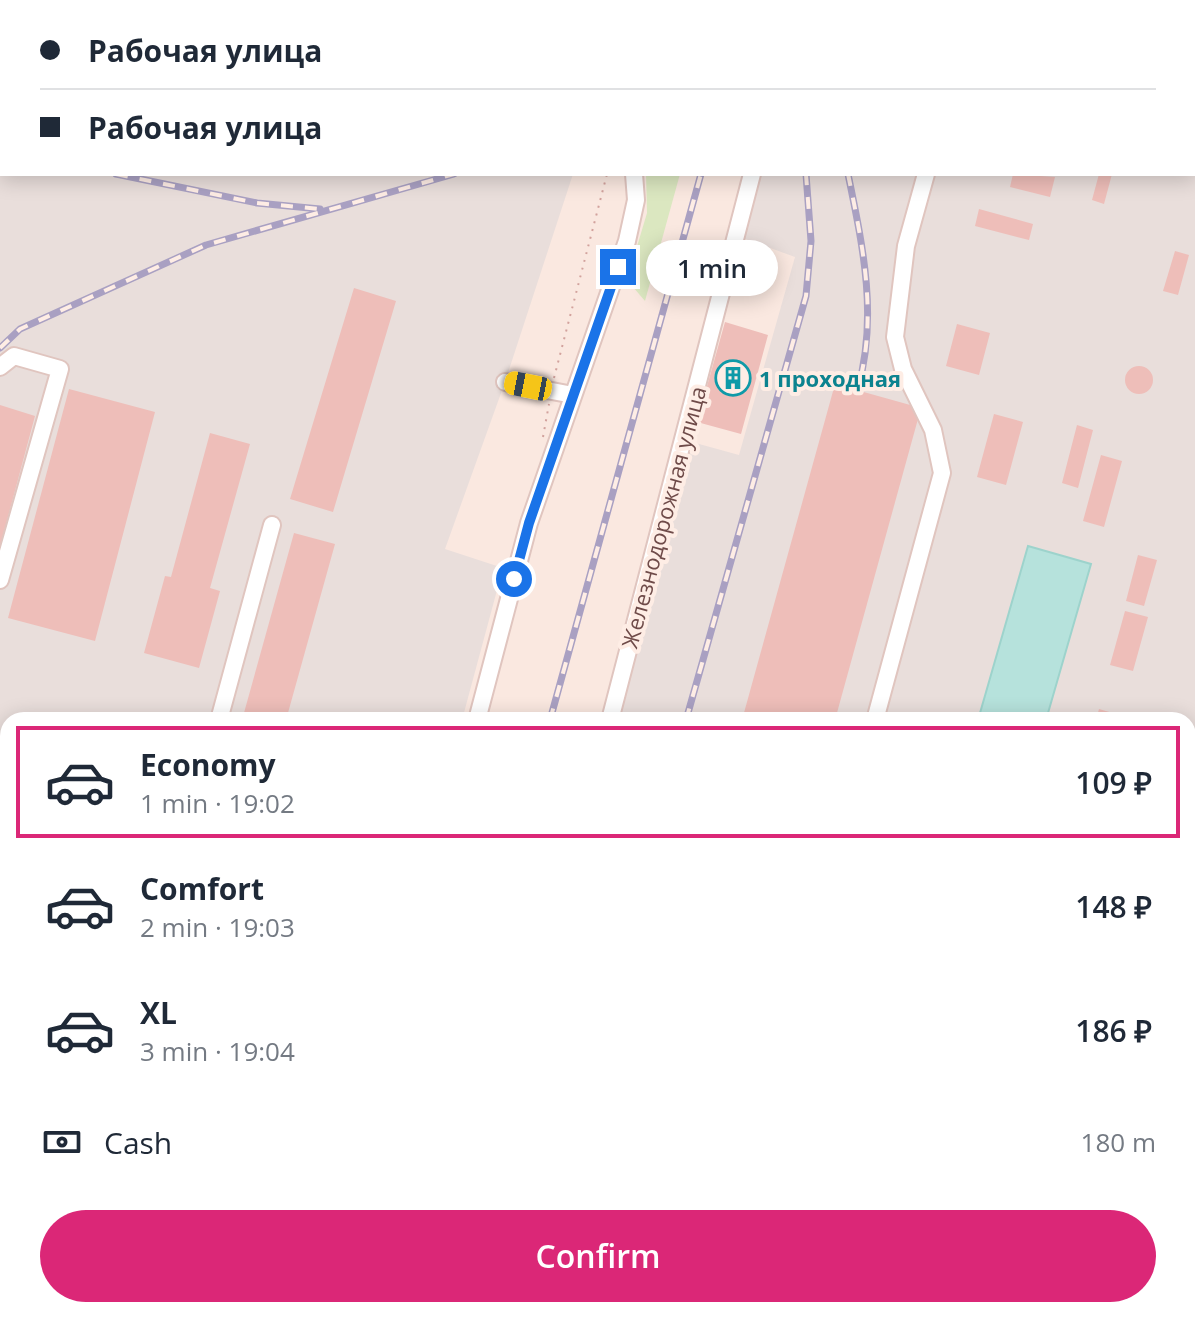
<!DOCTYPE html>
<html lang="en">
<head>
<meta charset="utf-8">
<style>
  :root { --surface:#fff; --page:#f2f2f3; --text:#1f2937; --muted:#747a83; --line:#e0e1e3; --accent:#db2777 }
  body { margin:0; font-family:"Open Sans",sans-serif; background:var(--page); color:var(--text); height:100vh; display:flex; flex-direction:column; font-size:30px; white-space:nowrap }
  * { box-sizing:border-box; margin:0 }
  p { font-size:26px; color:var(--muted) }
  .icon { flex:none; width:44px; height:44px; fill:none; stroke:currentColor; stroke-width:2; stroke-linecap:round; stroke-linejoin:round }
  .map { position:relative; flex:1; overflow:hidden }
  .panel { position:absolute; left:0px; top:712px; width:1196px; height:606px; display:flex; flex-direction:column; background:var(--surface); border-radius:24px 24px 0 0; box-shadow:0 4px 20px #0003 }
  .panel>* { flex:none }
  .guide { position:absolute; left:0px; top:0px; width:1196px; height:176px; box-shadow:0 4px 20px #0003; display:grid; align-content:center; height:176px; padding:0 40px; background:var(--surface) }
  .end { position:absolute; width:36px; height:36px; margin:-18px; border:10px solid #1a73e8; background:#fff; box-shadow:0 0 0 4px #fff }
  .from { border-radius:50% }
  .bubble { position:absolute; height:56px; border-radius:28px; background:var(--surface); box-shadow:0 4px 20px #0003; font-size:26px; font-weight:600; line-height:56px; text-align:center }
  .car { position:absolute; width:24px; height:48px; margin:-24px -12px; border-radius:10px; box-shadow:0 0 6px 2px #0007; background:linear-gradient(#f5c518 24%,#345 0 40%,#f5c518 0 76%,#345 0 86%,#f5c518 0) }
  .guide b { display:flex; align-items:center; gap:28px; height:76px; font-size:30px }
  .guide b+b { border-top:2px solid var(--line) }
  .guide i { width:20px; height:20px; background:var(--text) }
  ul { padding:14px 0 0; list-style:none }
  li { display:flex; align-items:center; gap:24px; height:112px; margin:0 16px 12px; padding:0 24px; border:4px solid transparent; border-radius:0px }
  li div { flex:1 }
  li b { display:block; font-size:30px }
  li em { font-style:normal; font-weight:600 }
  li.active { border-color:var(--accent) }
  li>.icon { width:72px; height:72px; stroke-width:1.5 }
  .pay { display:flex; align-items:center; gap:20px; height:88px; padding:0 40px; font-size:30px }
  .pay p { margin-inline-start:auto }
  .primary-button { display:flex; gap:16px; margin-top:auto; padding:16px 40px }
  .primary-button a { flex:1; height:92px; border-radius:48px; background:var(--accent); color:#fff; font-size:32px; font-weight:600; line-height:92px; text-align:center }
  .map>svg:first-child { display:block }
  .industrial { fill:#e9dedb }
  .green { fill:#dbe7c0 }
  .water { fill:#b6e2dc; stroke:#9dd3cc; stroke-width:2 }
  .building { fill:#eebeb9 }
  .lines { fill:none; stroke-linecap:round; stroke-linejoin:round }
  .minor-casing { stroke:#e0c5bf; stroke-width:20 }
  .path { stroke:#d2a29d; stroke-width:2; stroke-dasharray:2 6; stroke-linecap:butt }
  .minor { stroke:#fff; stroke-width:16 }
  .rail-casing { stroke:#a9a0c2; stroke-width:7 }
  .rail { stroke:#feede5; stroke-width:4; stroke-dasharray:12; stroke-linecap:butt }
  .route { stroke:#1a73e8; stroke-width:10 }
  .labels { text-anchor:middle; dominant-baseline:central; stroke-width:8; stroke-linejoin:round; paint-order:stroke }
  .culture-label { font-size:22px; font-weight:bold; fill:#0d838f; stroke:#feede5; text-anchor:start }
  .street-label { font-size:22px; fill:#6f4b49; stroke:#feede5 }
</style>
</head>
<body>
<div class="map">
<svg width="1195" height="1317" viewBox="0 0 1195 1317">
  <rect width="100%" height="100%" fill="#fae8e0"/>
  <path class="industrial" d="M0,0L530,2H2V174H573L505,382L445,549L503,568L462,720H8V1310H303L301,1317H0Z
    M798,0H1195V1317H463L464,1310H1188V720H611L681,439L739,455L795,257L737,236L753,174H1194V2Z"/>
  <path class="green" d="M646,174H680L645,301L627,280L647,213Z"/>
  <path class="water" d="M1028,546L1091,564L1046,720H978Z"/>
  <path class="building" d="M1013,174L1055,177L1050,197L1010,187Z
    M1099,174H1112L1104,204L1092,200Z
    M979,209L1033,224L1029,240L975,226Z
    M1175,251L1189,255L1178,295L1163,291Z
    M354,288L396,301L333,512L290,499Z
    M725,322L768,335L741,434L697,422Z
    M957,324L990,333L979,375L946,366Z
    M1125 380a14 14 0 1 1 28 0a14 14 0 1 1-28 0Z
    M835,384L921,408L835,720H742Z
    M69,389L155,412L95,641L8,618Z
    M0,405L35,416L1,543H0Z
    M994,414L1023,422L1006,485L977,477Z
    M1077,425L1093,430L1078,488L1062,483Z
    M210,433L250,444L210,588L220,591L199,668L144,653L165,576L171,577Z
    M1101,455L1122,461L1104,527L1083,521Z
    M294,533L335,544L286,720H242Z
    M1138,555L1157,560L1144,606L1126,601Z
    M1125,611L1148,617L1133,671L1110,665Z
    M1099,709L1123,716L1122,720H1096Z
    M1195,735V778L1188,776V756Z
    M1188,846L1195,848V912L1189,934Z
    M0,918L8,920V968L1,993Z
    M1188,1063L1195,1065V1129L1188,1126Z
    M8,1166V1220L0,1218V1192Z
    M1194,1216L1195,1217V1306L1188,1304V1239Z
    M64,1310H125L123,1317H75L63,1314Z
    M573,1310H615L638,1316L571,1317Z
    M692,1310H734L756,1316L690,1317Z
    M1046,1310H1149L1147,1317H1044Z"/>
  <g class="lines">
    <defs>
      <path id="minor" d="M553,0L554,2
        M966,2V0
        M0,367L14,356L60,369L0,580
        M505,382L573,395
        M219,720L272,525
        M477,720L529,523L627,241L636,200L634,174
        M610,720L752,174
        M875,720L942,473L933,430L903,369L895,337L906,246L926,174
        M1188,823L1195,825
        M1188,1038L1195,1040
        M246,1310L259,1313L258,1317
        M326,1317L328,1310
        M455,1317L456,1310
        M1023,1317L1025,1310"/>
    </defs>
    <use href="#minor" class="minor-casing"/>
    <path class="path" d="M554,378L607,174
      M543,437L549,404"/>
    <use href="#minor" class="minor"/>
    <defs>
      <path id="rail" d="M658,2L660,0
        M748,2L749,0
        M809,2V0
        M0,98H2
        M0,147L2,148
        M116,174L257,203L320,209
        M848,174C863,247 878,316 858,388
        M0,348L20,329L206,245L454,174
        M550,720L701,174
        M686,720L806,296L811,241L806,174
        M366,1317L368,1310
        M388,1317L390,1310"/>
    </defs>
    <use href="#rail" class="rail-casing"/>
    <use href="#rail" class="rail"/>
  </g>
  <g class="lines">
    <path class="route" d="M514,579L529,523L618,267"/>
  </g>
  <defs>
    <symbol id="building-ring" viewBox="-11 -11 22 22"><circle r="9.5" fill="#feede5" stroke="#0f9aa8" stroke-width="1.5"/><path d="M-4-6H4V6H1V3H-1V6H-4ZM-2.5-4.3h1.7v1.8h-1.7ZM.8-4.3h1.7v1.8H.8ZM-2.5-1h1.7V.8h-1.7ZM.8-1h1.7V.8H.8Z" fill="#0f9aa8"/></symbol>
  </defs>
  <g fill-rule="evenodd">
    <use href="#building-ring" x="713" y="358" width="40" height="40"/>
  </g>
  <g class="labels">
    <g class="culture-label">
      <text x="759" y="378">1 проходная</text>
    </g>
    <g class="street-label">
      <text transform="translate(663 517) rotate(-75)">Железнодорожная улица</text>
    </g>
  </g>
</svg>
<i class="end from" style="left:514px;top:579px"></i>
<i class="end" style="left:618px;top:267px"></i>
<div class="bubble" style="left:646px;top:240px;width:132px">1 min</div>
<i class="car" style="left:528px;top:386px;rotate:281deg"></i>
<div class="guide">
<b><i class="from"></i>Рабочая улица</b>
<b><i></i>Рабочая улица</b>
</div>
<section class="panel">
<ul>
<li class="active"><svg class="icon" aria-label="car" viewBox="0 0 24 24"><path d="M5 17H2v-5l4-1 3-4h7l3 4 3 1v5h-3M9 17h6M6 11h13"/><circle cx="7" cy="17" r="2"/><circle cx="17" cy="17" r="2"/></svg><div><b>Economy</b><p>1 min · 19:02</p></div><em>109 ₽</em></li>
<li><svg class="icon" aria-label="car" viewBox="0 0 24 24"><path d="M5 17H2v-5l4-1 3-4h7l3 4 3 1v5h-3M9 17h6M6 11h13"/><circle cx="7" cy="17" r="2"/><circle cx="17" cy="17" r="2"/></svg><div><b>Comfort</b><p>2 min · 19:03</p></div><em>148 ₽</em></li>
<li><svg class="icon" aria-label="car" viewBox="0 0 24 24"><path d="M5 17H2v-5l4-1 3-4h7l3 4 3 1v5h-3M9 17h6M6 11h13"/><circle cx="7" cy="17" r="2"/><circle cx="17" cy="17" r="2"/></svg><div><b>XL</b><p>3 min · 19:04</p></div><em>186 ₽</em></li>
</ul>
<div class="pay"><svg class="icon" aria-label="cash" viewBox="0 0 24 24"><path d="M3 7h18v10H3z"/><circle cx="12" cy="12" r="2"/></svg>Cash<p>180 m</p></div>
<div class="primary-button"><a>Confirm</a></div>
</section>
</div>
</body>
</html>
